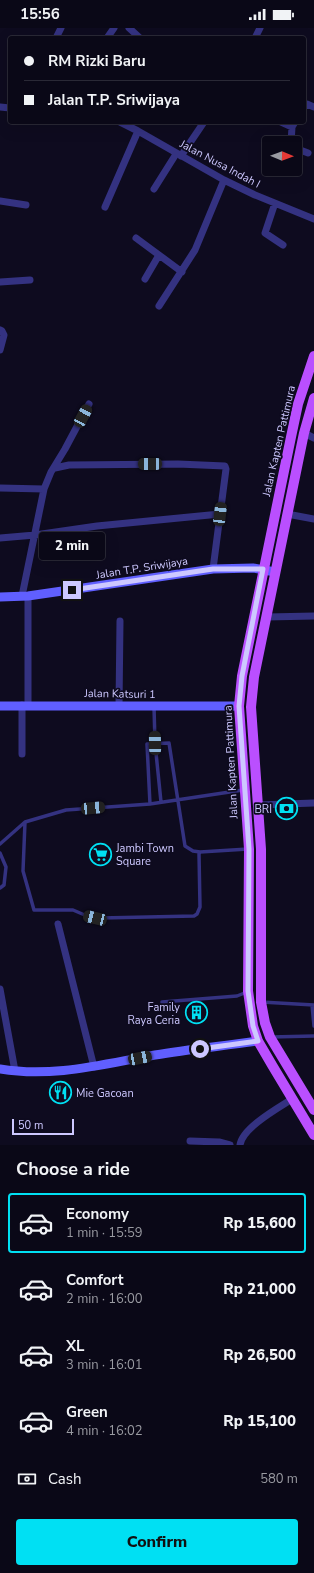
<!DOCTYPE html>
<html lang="en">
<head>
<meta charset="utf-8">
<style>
  :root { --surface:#0a0817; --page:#181624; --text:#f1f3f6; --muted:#999aa1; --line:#2a2936; --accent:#00e0f3 }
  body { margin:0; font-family:"Nunito Sans",sans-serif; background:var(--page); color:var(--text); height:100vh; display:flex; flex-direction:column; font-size:15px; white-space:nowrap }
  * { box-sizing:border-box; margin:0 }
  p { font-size:13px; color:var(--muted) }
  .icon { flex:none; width:22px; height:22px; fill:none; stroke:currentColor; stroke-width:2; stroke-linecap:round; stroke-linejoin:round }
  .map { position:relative; height:1117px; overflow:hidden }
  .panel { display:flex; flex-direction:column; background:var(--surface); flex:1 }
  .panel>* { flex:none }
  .top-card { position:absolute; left:8px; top:8px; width:298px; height:88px; border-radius:4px; box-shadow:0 4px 16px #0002,0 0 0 1px var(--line); display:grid; align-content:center; height:88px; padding:0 16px; background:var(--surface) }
  .needle { width:26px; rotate:91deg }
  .controls { position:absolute; left:262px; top:108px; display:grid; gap:8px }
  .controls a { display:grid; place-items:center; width:40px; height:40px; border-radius:4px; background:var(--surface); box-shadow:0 4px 16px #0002,0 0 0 1px var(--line); font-size:20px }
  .scale { position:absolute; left:12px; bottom:10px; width:62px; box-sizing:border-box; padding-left:4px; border:2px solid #cdc8ff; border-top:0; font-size:11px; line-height:14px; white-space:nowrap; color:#cdc8ff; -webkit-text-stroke:3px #0e0b1f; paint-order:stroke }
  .end { position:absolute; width:18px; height:18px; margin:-9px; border:5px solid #cdc8ff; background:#111; box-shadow:0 0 0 2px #111 }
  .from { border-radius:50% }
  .bubble { position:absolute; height:28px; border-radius:4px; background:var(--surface); box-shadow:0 4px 16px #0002,0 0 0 1px var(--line); font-size:13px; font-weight:800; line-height:28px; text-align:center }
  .car { position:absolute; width:12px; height:24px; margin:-12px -6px; border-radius:5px; box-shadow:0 0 3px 1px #0007; background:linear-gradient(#222 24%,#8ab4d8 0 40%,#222 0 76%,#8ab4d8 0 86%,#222 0) }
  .top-card b { display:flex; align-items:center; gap:14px; height:38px; font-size:15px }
  .top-card b+b { border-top:1px solid var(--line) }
  .top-card i { width:10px; height:10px; background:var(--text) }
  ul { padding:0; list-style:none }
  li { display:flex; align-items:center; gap:12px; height:60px; margin:0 8px 6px; padding:0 8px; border:2px solid transparent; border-radius:4px }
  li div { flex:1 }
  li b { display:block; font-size:15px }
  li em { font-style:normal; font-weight:800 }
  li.on { border-color:var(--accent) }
  li>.icon { width:36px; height:36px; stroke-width:1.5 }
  h2 { padding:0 16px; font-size:18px; line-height:48px }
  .pay { display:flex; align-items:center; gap:10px; height:44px; padding:0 16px; font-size:15px }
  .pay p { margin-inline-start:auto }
  .action { display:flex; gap:8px; margin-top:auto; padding:8px 16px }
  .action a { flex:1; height:46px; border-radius:4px; background:var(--accent); color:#111; font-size:16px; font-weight:800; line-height:46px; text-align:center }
  .status { display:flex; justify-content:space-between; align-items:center; height:28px; padding:0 20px; background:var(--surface); direction:ltr }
  .status svg { height:11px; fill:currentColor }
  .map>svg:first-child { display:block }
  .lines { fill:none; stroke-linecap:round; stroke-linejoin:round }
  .lane { stroke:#343281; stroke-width:3.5 }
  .street { stroke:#343281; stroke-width:7 }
  .secondary { stroke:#605fff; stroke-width:9 }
  .primary { stroke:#ba4fff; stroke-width:10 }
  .route { stroke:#cdc8ff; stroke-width:5 }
  .labels { text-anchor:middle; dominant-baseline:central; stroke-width:3.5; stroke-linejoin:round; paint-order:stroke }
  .street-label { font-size:11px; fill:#cdc8ff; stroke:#0e0b1f }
  .poi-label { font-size:11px; fill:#cdc8ff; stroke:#0e0b1f; text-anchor:end }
</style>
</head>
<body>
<div class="status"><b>15:56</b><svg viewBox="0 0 49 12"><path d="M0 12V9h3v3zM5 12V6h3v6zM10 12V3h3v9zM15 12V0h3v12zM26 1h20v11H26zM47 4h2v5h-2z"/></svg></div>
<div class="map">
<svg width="314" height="1117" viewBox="0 0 314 1117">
  <rect width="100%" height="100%" fill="#0e0b1f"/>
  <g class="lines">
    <path class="lane" d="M154,679L155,715L161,774
      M150,776L147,716L169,715L185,818L193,823L200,824L248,821
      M25,794L23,843L34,882H73L87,888L101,890L194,888L197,886L200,879L199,826L200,824
      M0,816L25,794L66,782L150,776L243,762
      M0,825L6,839L4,857L0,860
      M162,974L237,968L247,964
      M261,974L314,977
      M312,977L314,998
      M271,1009L314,1008"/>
    <path class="street" d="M129,0L140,10
      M56,10L61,0
      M107,10L114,0
      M255,10L260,0
      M304,78L307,76L314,79
      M0,79L10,80
      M120,94L138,103L224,152L255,167L314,191
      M281,94L292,99L295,94
      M291,115L292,99
      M295,120L308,125
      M181,128L204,94
      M154,161L176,126
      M0,173L26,177
      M275,175L265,205L283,217
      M105,179L138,103
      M136,210L159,227
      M145,251L159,227L182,244
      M0,254L30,252
      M159,278L195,222L224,152
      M0,302L2,303L4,307L0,322
      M304,405L314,410
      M55,440L69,437L178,436L225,438L226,441L213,541
      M0,460L44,461
      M287,486L314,491
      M0,510L35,507L97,498L220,486
      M22,568L44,461L51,444L65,421L89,376
      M28,568V677
      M267,589L314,588
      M22,677V726
      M119,678L120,593
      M258,777L314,775
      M58,896L94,1039
      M0,961L15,1043
      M190,1113L219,1114L230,1117
      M240,1117C242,1100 278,1080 292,1071"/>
    <path class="secondary" d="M0,569L28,568L213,541L253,540L275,544
      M0,678H239
      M0,1041C53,1050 103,1036 155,1027C189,1021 224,1018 258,1013"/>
    <path class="primary" d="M314,328L298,376L291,409L242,648L239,678L249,821L248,963L253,998L258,1013L272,1037L314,1107
      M314,370L304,405L254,649L251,679L261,821V974L265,995L270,1009L314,1082"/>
  </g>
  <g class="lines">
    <path class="route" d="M72,562L213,541H263L242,648L239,678L249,821L248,963L253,998L258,1013L200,1021"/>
  </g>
  <defs>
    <symbol id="bank-ring" viewBox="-11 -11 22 22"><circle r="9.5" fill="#0e0b1f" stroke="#00e0f3" stroke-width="1.5"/><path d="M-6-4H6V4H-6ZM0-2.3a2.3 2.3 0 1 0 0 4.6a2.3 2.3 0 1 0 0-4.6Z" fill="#00e0f3"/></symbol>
    <symbol id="supermarket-ring" viewBox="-11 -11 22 22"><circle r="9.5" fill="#0e0b1f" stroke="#00e0f3" stroke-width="1.5"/><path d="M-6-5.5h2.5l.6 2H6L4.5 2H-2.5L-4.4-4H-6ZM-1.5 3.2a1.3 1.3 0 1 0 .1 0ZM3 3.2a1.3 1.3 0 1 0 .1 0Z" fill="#00e0f3"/></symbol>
    <symbol id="building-ring" viewBox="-11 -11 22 22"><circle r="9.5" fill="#0e0b1f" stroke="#00e0f3" stroke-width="1.5"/><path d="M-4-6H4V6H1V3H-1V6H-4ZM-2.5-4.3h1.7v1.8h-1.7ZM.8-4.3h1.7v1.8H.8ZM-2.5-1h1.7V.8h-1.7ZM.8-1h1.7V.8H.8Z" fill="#00e0f3"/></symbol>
    <symbol id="restaurant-ring" viewBox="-11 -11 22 22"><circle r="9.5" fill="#0e0b1f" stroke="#00e0f3" stroke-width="1.5"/><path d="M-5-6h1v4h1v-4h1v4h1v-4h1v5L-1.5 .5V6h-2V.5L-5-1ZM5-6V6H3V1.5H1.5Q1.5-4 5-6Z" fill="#00e0f3"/></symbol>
  </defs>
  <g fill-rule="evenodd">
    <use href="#bank-ring" x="274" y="768" width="25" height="25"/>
    <use href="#supermarket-ring" x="88" y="814" width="25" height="25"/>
    <use href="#building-ring" x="184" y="972" width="25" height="25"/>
    <use href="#restaurant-ring" x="48" y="1052" width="25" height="25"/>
  </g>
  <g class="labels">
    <g class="street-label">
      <text transform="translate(220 136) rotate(28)">Jalan Nusa Indah I</text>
      <text transform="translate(279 413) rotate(-77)">Jalan Kapten Pattimura</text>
      <text transform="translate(142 540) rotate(-9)">Jalan T.P. Sriwijaya</text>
      <text transform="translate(120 666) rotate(1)">Jalan Katsuri 1</text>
      <text transform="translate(231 734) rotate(-93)">Jalan Kapten Pattimura</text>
    </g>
    <g class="poi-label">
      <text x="272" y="781">BRI</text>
      <text x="116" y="820" text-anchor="start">Jambi Town<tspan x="116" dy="13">Square</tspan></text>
      <text x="180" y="979">Family<tspan x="180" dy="13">Raya Ceria</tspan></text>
      <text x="76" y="1065" text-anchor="start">Mie Gacoan</text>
    </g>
  </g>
</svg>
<div class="controls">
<a><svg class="needle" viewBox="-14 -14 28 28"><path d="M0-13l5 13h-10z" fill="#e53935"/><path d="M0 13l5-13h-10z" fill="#999aa1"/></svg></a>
</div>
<div class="scale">50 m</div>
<i class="end from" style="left:200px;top:1021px"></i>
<i class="end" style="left:72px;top:562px"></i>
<div class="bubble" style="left:39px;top:504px;width:66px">2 min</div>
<i class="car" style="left:83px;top:388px;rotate:28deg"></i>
<i class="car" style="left:150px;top:436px;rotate:270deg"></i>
<i class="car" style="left:220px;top:486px;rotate:7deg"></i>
<i class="car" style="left:155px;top:715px;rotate:359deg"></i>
<i class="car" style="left:93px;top:780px;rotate:85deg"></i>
<i class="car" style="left:95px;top:890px;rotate:284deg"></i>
<i class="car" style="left:140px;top:1030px;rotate:79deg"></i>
<div class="top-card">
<b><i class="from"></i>RM Rizki Baru</b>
<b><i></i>Jalan T.P. Sriwijaya</b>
</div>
</div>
<section class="panel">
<h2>Choose a ride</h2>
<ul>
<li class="on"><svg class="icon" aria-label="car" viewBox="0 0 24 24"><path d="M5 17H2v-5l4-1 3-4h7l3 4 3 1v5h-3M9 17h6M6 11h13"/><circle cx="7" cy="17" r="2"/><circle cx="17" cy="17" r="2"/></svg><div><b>Economy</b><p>1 min · 15:59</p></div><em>Rp 15,600</em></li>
<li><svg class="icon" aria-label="car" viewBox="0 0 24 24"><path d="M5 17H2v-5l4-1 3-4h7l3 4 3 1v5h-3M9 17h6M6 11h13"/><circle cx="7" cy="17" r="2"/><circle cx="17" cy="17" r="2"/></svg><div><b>Comfort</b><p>2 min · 16:00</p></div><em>Rp 21,000</em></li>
<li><svg class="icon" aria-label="car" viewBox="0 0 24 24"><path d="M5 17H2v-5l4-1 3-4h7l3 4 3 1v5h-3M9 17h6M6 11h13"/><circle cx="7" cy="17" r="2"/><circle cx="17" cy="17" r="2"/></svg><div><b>XL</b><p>3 min · 16:01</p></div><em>Rp 26,500</em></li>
<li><svg class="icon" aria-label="car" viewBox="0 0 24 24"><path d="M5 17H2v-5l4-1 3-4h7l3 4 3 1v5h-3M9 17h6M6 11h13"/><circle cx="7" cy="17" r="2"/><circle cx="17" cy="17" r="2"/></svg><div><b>Green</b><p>4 min · 16:02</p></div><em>Rp 15,100</em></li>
</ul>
<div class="pay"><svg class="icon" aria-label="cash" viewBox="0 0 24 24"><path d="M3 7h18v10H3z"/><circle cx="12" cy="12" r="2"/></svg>Cash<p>580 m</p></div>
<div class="action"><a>Confirm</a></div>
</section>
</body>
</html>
